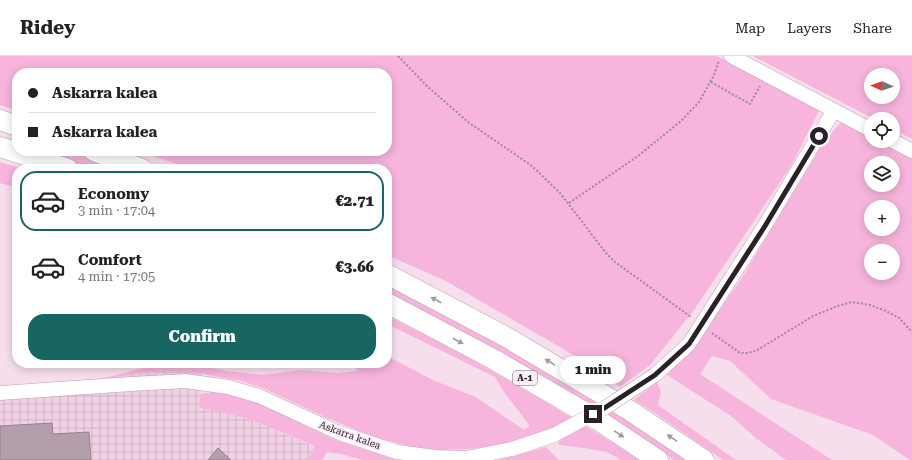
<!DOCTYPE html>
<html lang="en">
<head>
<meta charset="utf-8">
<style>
  :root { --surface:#fff; --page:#f6f6f6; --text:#222; --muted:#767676; --line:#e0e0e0; --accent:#186663 }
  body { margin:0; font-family:"Roboto Serif",serif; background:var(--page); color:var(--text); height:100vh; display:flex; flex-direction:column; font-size:15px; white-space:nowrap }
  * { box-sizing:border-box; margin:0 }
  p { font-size:13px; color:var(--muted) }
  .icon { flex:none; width:22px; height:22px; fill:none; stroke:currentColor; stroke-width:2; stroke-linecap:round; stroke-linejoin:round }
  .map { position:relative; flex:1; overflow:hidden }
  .drawer { position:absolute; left:12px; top:108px; width:380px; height:204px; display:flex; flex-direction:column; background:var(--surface); border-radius:16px; box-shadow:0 2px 10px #0003 }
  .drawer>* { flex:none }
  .hud { position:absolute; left:12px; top:12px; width:380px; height:88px; border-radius:16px; box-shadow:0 2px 10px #0003; display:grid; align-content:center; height:88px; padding:0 16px; background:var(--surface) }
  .needle { width:26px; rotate:272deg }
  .fabs { position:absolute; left:864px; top:12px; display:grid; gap:8px }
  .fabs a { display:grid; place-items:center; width:36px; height:36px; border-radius:50%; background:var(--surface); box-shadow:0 2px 10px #0003; font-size:20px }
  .end { position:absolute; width:18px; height:18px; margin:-9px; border:5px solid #2a2127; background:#fff; box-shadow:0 0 0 2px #fff }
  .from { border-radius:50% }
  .bubble { position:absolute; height:28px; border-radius:14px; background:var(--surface); box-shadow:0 2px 10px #0003; font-size:13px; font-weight:800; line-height:28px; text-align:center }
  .hud b { display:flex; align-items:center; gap:14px; height:38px; font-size:15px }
  .hud b+b { border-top:1px solid var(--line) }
  .hud i { width:10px; height:10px; background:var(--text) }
  ul { padding:7px 0 0; list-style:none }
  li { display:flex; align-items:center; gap:12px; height:60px; margin:0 8px 6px; padding:0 8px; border:2px solid transparent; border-radius:16px }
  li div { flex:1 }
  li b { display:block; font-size:15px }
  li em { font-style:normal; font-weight:800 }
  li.on { border-color:var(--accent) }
  li>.icon { width:36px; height:36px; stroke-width:1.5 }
  .primary-button { display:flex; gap:8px; margin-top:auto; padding:8px 16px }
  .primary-button a { flex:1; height:46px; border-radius:16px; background:var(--accent); color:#fff; font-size:16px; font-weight:800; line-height:46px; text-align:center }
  header { display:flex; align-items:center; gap:24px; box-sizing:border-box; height:56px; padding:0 20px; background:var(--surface); border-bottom:1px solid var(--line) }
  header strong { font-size:19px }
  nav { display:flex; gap:22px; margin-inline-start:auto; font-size:14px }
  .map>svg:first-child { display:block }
  .industrial { fill:url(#industrial-grid) }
  .green { fill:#f7b4dd; fill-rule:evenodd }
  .building { fill:#b59eac; stroke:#97818e }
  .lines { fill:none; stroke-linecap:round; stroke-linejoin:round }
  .minor-casing { stroke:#bba4b2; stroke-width:15 }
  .highway-casing { stroke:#bba4b2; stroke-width:21 }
  .path { stroke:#9c8a94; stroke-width:2; stroke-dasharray:2 2; stroke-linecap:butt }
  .minor { stroke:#fff; stroke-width:14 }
  .highway { stroke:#fff; stroke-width:20 }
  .minor-bridge-casing { stroke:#bba4b2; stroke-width:15; stroke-linecap:butt }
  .minor-bridge { stroke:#fff; stroke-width:14 }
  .oneway { fill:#9f9b9e }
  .route { stroke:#2a2127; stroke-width:5 }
  .labels { text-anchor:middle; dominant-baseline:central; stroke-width:4; stroke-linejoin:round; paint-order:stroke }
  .shield { fill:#fdeef7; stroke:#695e65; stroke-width:1 }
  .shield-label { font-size:9px; font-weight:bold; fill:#2a2127 }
  .street-label { font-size:10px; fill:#2a2127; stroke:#fdeef7 }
</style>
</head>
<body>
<header>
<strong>Ridey</strong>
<nav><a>Map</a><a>Layers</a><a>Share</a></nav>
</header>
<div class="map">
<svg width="912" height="404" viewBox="0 0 912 404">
  <defs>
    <pattern id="industrial-grid" width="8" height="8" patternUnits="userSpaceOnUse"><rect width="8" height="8" fill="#f1d1e4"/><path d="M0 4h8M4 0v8" fill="none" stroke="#cfb3c4"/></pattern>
  </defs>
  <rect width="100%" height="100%" fill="#f7deec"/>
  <path class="industrial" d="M164,315L203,318L200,351L249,363L316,391L308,404H0V330L60,327Z"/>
  <path class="green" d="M0,0H717L819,55L791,110L694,254L650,309L620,331L582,304L446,225L387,199V113H192L138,95H387V17H17V55L0,49Z
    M753,0H912V83L893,73V63H874ZM871,19H893V41H871Z
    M849,66L871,78V85H885L912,100V404H910L873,379L771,343L730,305L712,300L700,318L832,404H786L757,383L731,360L667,319L697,286L740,225L822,89L839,68ZM871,107H893V129H871ZM871,151H893V173H871ZM871,195H893V217H871Z
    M35,95H70L123,113H91Z
    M0,106L24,113H17V132L0,127Z
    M387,228L543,311L693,404H674L660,394L387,239Z
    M387,260C474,302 558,352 640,404H621L607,396L584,392L560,389L557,387L561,385L555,371L537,379L506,387L470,393L441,394L413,391L376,382L327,362L263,332L241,325L203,318L164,315L105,322L147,311L167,308L204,310L226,315L262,319L302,314L337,317L356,315L359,307H387V300L435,325L474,340L524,374L530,370L504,336L495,321L387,268Z
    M657,326L661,336L658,349L736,404H723L658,359L634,344Z
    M212,336L227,338L259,347L333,383L398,404H362L341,398L327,396L322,404H308L315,390L249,363L199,351L201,338Z
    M546,391L559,404H500Z"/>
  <path class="building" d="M52,367L53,378L89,376L91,404H0V370Z
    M218,392L231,404H208Z"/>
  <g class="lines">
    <defs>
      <path id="minor" d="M731,0L871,74
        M893,85L912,95
        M655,319L689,288L765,169L834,54
        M0,337L131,328L186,325L228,331L259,340L337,376L397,396L435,401L466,402L512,393L554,379"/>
      <path id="highway" d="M0,64L17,70
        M0,91L68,113
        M94,95L142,113
        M387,218L508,282L629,354L704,404
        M387,247L493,303L598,364L658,404"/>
    </defs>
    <use href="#minor" class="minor-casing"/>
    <use href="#highway" class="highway-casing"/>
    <path class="path" d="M398,0L428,31L468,66L532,110L560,137L606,197L615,206L691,261
      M711,26L750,48L760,30
      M569,147L638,100L681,65L699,46L714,19L719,4
      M712,277L740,297H747L756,295L813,260L838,250L852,246L870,249L886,255L899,262L912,276"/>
    <use href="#minor" class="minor"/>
    <use href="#highway" class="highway"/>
    <defs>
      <path id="minor-bridge" d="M554,379L606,351L655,319"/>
    </defs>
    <use href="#minor-bridge" class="minor-bridge-casing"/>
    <use href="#minor-bridge" class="minor-bridge"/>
  </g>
  <defs><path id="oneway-solid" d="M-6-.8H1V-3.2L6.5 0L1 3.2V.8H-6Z"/></defs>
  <g class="oneway">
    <use href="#oneway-solid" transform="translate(436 244) rotate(-152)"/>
    <use href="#oneway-solid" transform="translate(458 285) rotate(28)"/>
    <use href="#oneway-solid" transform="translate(550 306) rotate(-149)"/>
    <use href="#oneway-solid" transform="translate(619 378) rotate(34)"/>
    <use href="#oneway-solid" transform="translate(672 382) rotate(-146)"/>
  </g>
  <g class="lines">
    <path class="route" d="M593,358L606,351L655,319L689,288L765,170L819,80"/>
  </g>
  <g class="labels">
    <rect class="shield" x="513" y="315" width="24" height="14" rx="3"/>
    <g class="shield-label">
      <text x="525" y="322">A-1</text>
    </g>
    <g class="street-label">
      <text transform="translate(350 379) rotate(20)">Askarra kalea</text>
    </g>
  </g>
</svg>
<div class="fabs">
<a><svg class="needle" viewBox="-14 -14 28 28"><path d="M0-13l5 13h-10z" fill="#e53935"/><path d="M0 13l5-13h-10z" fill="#767676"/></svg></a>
<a><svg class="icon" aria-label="locate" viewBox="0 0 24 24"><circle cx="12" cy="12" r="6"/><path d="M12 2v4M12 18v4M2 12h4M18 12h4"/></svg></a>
<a><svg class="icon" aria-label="layers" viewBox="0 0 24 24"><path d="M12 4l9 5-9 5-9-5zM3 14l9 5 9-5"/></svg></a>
<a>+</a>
<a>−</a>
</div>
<i class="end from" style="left:819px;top:80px"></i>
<i class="end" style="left:593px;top:358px"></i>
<div class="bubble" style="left:560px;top:300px;width:66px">1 min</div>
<div class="hud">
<b><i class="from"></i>Askarra kalea</b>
<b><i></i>Askarra kalea</b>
</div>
<section class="drawer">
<ul>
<li class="on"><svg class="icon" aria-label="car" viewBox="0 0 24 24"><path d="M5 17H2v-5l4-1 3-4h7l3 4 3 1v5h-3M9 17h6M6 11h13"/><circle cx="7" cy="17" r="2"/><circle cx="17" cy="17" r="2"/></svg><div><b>Economy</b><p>3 min · 17:04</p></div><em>€2.71</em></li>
<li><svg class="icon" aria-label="car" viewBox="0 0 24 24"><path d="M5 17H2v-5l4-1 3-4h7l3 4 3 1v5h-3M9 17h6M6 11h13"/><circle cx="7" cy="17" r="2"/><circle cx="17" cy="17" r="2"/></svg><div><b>Comfort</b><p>4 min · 17:05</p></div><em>€3.66</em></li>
</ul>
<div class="primary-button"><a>Confirm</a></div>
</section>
</div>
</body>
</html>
